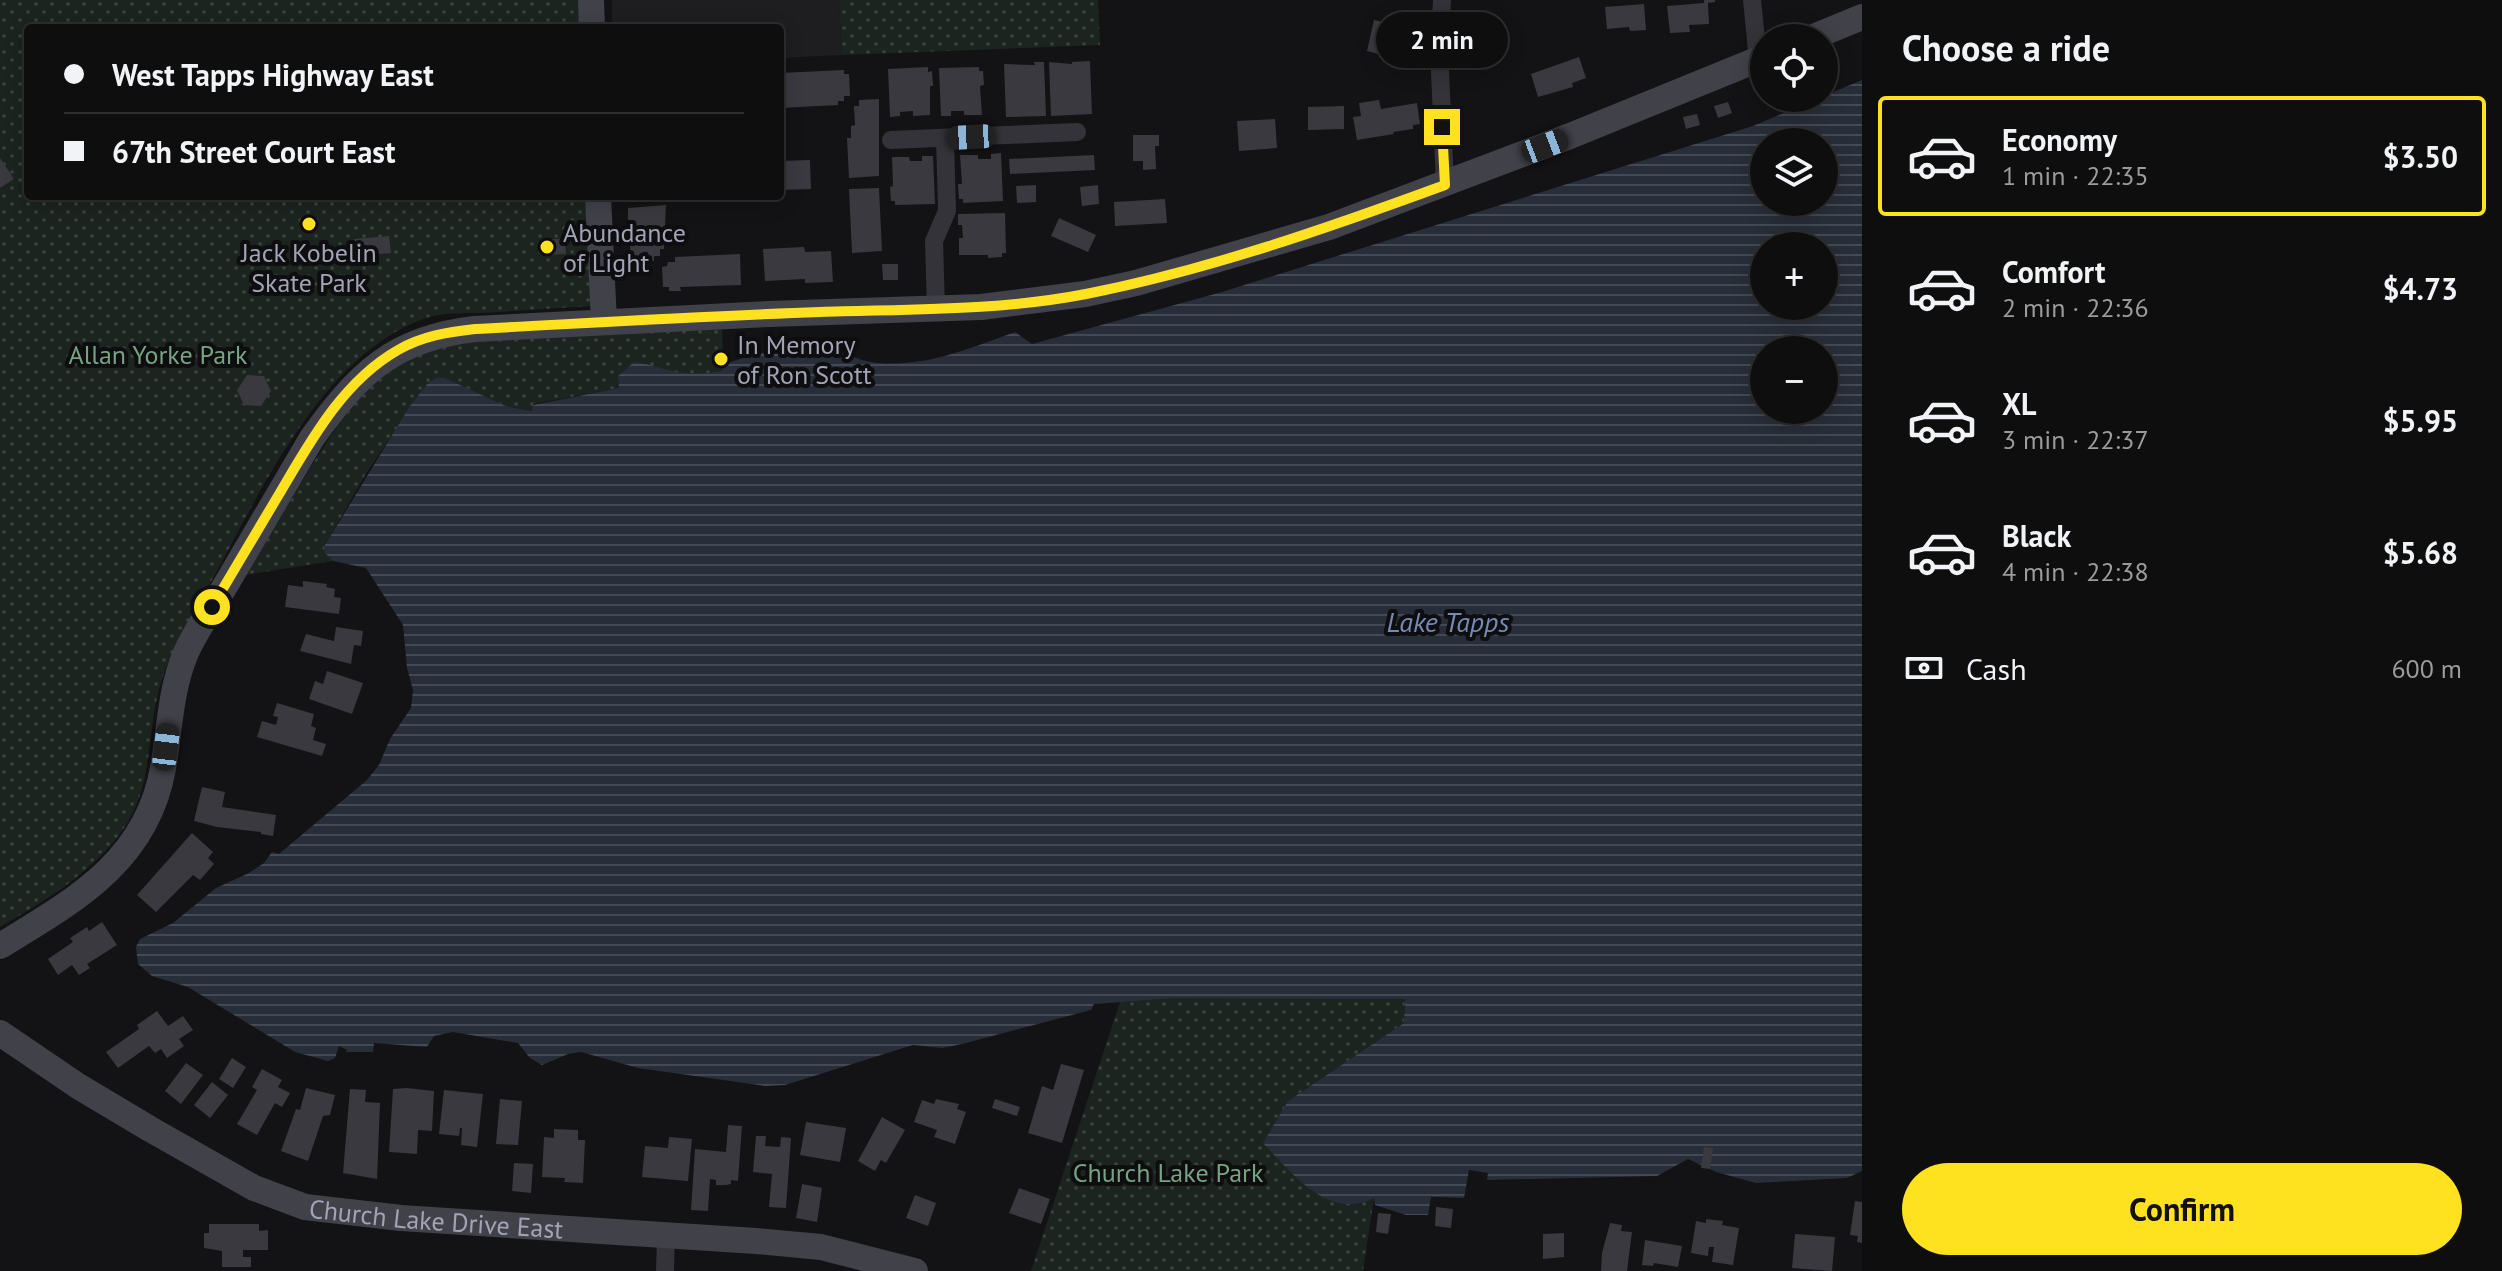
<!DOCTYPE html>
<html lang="en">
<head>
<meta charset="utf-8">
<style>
  :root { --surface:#0e0e0f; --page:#1c1c1d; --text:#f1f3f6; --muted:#9b9c9e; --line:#2e2e2f; --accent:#ffe21f }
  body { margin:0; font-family:"PT Sans",sans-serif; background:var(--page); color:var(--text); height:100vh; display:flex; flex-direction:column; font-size:30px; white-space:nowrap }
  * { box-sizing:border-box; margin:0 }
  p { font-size:26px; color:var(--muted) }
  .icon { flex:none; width:44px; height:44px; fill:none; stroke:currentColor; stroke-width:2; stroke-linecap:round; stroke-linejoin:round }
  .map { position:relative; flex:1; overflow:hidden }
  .sheet { display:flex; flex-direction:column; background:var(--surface); width:640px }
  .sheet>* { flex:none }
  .banner { position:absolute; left:24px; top:24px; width:760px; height:176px; border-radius:8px; box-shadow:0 4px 20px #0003,0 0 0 2px var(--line); display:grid; align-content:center; height:176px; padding:0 40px; background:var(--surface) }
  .tools { position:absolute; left:1750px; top:24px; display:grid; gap:16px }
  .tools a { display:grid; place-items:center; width:88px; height:88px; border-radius:50%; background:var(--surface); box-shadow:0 4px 20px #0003,0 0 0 2px var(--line); font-size:40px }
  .end { position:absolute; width:36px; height:36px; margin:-18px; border:10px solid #ffe21f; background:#111; box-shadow:0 0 0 4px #111 }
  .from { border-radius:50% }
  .bubble { position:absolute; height:56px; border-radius:28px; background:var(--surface); box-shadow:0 4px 20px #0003,0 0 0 2px var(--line); font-size:26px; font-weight:600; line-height:56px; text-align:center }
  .car { position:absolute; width:24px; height:48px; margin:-24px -12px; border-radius:10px; box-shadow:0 0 6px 2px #0007; background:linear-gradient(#222 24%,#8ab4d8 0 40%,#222 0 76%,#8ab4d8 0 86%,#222 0) }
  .banner b { display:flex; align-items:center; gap:28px; height:76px; font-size:30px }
  .banner b+b { border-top:2px solid var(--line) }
  .banner i { width:20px; height:20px; background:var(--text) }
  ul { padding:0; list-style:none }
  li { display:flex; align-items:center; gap:24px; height:120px; margin:0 16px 12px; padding:0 24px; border:4px solid transparent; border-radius:8px }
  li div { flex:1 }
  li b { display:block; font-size:30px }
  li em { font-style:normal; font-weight:600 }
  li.on { border-color:var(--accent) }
  li>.icon { width:72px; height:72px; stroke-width:1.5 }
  h2 { padding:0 40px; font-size:36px; line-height:96px }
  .pay { display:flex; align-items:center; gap:20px; height:88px; padding:0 40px; font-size:30px }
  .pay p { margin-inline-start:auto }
  .button { display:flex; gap:16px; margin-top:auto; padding:16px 40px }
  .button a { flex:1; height:92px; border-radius:48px; background:var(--accent); color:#111; font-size:32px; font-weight:600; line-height:92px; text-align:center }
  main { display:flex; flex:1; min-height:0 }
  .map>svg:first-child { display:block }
  .built { fill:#1e1e21 }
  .park { fill:url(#park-dots) }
  .water { fill:url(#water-rules); fill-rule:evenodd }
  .building { fill:#3a393f }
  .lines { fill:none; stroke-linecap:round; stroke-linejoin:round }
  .street { stroke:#333339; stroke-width:18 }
  .secondary { stroke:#41414a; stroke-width:26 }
  .route { stroke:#ffe21f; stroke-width:10 }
  .poi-dot { fill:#ffe21f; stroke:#0e0d0f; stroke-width:3 }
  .labels { text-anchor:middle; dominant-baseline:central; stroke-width:8; stroke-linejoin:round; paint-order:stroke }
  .poi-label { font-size:26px; fill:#a2a4b6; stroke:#0e0d0f; text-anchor:start }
  .park-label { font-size:26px; fill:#77a383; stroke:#0e0d0f }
  .street-label { font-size:26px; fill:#a2a4b6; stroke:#0e0d0f }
  .water-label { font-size:28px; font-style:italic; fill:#768ab5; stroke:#0e0d0f }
</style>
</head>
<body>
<main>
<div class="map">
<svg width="1862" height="1271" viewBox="0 0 1862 1271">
  <defs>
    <pattern id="park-dots" width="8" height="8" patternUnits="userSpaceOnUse" patternTransform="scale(2)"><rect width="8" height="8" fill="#1c241f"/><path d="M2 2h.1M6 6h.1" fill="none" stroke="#3a413d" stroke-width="1.8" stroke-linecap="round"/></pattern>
    <pattern id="water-rules" width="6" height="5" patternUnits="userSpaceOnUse" patternTransform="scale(2)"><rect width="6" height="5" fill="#282e39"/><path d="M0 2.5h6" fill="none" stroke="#444953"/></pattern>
  </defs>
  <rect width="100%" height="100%" fill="#131214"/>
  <path class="built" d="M612,0H839L842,55L780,58V28H612Z"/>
  <path class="park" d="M0,0H582L583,28H28V196H590L594,306C555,308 517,311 478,313C463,314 445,312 430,317C329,347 264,484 217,571C198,606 175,640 162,679C146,729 155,779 126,825C96,871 46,900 0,927Z
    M839,0H1098L1100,45L842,55Z
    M722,324L723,371C706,374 688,375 671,372C658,369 648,363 634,362L618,376L619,388L533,404V411L506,406L445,378L428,383L367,472L325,545L324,552L333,561L245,575C265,542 286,508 306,475C349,406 374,365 457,342Z
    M1362,997L1405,999L1404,1023L1288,1101L1374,1198L1363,1271H1031L1120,1002L1177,998Z"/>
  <path class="water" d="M1862,80V1171L1847,1178L1756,1183L1716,1172L1688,1159L1657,1176L1487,1180L1488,1173L1469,1170L1464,1198L1431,1197L1428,1215H1406L1375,1205L1374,1198C1328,1221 1292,1173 1263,1143L1288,1101L1404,1023L1405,999L1177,998L1094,1004L1091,1010L962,1044L942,1048L913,1045L785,1085L765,1086L638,1068L581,1052L568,1054L542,1065L530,1058L518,1043L453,1032L434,1036L427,1047L374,1043L373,1052H346L347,1050L339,1046L335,1058L328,1061L295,1052L188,987L152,976L138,964L136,947L140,939L173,923L216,888L249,873L264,863L272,852L279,854L367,780L379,765L390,739L411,708L413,690L407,668L403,625L366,568L333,561L324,552L325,545L410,406L428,383L436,378H445L506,406L532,411L533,405L619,388L618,376L634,362C647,363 656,367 668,370C685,375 705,374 722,371L723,365C745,356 788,346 813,346C835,347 856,361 878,363C926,367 971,348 1015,332L1032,344L1222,292L1753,126ZM1764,142H1824V202H1764ZM1764,246H1824V306H1764ZM1764,350H1824V410H1764Z"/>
  <path class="building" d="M1704,0H1715V2L1708,3L1709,24L1689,25L1690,32L1670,33L1667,6L1704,3Z
    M1644,4L1646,30L1630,31L1629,27L1607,29L1605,7Z
    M1374,20L1409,28L1405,44L1394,41L1390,57L1367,51Z
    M1579,57L1586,78L1572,83L1573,87L1538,97L1531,74Z
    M1090,61L1092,114L1051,116L1049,62L1072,64V62Z
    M1034,62H1044L1046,116L1006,117L1004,64L1035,65Z
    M928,67V72L932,71L933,86H930V115L913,116V111L900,112V116L890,117L888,69Z
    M979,67V71H983L984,85L980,86L982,115H964V111H951V116H941L939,68Z
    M844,70V74H849L850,96H844V101H838V105L780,108V73Z
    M879,99V176L849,178L847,138H851V126L855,125L854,106H859V100Z
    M1379,100L1381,109L1417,103L1420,124L1413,125V129L1393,132L1394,134L1357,140L1353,117L1361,116L1359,103Z
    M1728,102L1732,113L1718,118L1714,106Z
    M1344,106V129L1308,130V107Z
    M1697,114L1700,125L1686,129L1683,117Z
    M1275,119L1277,148L1239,151L1237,121Z
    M1133,135H1159V146H1155L1156,169L1143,170V161H1133Z
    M1001,153L1003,201L963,203V199H959L958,184H962L960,155H978V159H991V154Z
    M1094,155L1095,170L1010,174L1009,159Z
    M922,156H933L935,204L895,205V201H891L890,187L893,186L892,157H909L910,161H922Z
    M0,158L14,179L0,188Z
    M810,160L811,189L780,190V161Z
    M1036,185V202L1017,203L1016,186Z
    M1098,185L1099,204L1082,206L1080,187Z
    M879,188L882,251L852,253L849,189Z
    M1165,199L1167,223L1115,226L1114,202Z
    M666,205L664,249H660V256H654V261H634V257H631L630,246H634V234H630V224H633V220H628V208Z
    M1005,213L1006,253H1002V257L988,258V255H959V238H963L962,225H958V214Z
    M1059,218L1096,235L1088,252L1051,236Z
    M389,236L391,253L356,256L354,239Z
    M547,239H565L566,254L547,255Z
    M804,247L805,252L831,251L833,282L805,283V279L765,281L763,249Z
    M740,254L741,285L680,287L681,291H669V287H663L662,267L667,266L668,262H675V257Z
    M882,264H898V280H883Z
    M247,375L264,376L271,391L261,406L244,405L237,390Z
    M303,581L327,584L326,587L335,589L334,597L341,598L339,614L285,607L288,585L303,587Z
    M336,627L363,631L361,646L354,645L351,664L300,651L306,634L334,641Z
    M327,671L363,683L352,714L309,699L315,681L323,684Z
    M277,703L314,714L311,726L316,728L313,740L326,744L322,756L257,737L262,721L276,725L278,717L273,716Z
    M202,787L225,792L222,807L276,815L273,836L261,834V832L217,827L194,821Z
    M192,833L213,852L208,858L214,864L200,880L193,875L156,912L137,895Z
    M102,922L117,945L87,964L90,968L79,975L72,965L58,975L48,959L73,942L70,938L87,927L89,931Z
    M157,1011L168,1026L183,1016L193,1030L179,1039L184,1046L167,1058L161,1049L155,1053L149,1046L118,1068L106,1052L139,1029L137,1025Z
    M232,1058L246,1067L233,1088L219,1079Z
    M186,1063L203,1075L181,1104L165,1091Z
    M1061,1064L1084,1070L1062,1143L1028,1133L1042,1086L1053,1090Z
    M262,1069L282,1080L278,1087L290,1093L282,1107L275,1103L257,1135L237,1124L257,1090L252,1087Z
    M212,1082L228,1095L210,1118L194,1105Z
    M306,1088L335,1095L330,1115L323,1116L308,1161L281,1151L296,1109L300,1110Z
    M407,1088L434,1091L432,1131L418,1130L417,1154L389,1152L393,1089Z
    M350,1089L366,1090L365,1102L380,1103L377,1179L343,1173Z
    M444,1090L483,1094L477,1147L461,1145L462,1128H460L459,1136L439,1134Z
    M500,1099L522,1101L518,1145L496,1144Z
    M936,1099L959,1104L957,1109L966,1112L955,1144L934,1137L937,1130L914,1122L922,1100L934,1104Z
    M995,1099L1020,1107L1017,1116L992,1108Z
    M882,1117L905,1130L886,1163L881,1160L875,1171L858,1161Z
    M806,1122L846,1128L840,1162L800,1155Z
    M728,1125L742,1126L738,1181L731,1180V1184L726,1185H716V1180L710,1179L708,1211L691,1210L695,1149L726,1152Z
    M554,1129L578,1130V1140H585L583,1183L564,1182L565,1178L542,1177L544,1137L554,1138Z
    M756,1136H766L765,1146L780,1147L781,1137L791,1138L786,1208L769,1207L772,1174L753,1172Z
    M669,1137L692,1139L688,1181L642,1177L645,1146L668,1148Z
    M1704,1147L1713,1148L1710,1169L1701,1168Z
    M514,1163L533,1164L531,1193L512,1191Z
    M802,1184L822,1188L817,1222L796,1218Z
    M1019,1188L1050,1199L1041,1224L1009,1213Z
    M915,1195L936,1203L928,1226L906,1218Z
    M1855,1201L1862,1202V1243L1857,1242L1858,1236L1850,1235Z
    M1436,1207L1453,1209L1451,1228L1435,1226Z
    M1378,1213L1391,1214L1388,1234L1376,1232Z
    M1706,1219L1723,1221L1722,1225L1739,1228L1733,1265L1712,1262L1714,1247H1709L1708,1256L1691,1253L1696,1221L1706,1223Z
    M1610,1223L1622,1225L1621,1231L1632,1232L1627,1271H1601L1602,1253Z
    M209,1224H259V1231L268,1230V1250H243V1257H251V1267H222V1251L204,1248V1233H209Z
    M1564,1233V1257L1543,1259V1234Z
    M1795,1234L1835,1237L1832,1271L1792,1268Z
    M1645,1240L1682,1246L1678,1267L1654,1263L1653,1266L1642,1265Z"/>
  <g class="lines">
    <path class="street" d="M1442,0L1439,49L1445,185
      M1752,0L1758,60
      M891,140L1077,132
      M936,309L934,241L947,211L945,138
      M665,1271L666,1236"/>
    <g class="secondary">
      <path d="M591,0L592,28"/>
      <path d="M1811,38L1862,17"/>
      <path d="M598,196L604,322"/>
      <path d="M0,946C74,901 147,861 163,768C170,729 170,692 185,655C196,629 214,605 228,581C256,533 284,486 312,438C358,374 393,338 475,329L769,314L981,307L1085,294L1136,283L1329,227L1570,136L1764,57"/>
      <path id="s1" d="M0,1033L78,1086L150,1129L254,1188L305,1207L401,1218L756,1241L821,1247L915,1271"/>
    </g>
  </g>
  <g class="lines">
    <path class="route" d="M212,607C234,570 256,533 278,496C310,442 342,382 398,350C422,336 448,332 475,329C590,323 705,316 820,312C909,309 998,311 1086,294C1208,270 1328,228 1445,185L1442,127"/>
  </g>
  <g class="poi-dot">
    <circle cx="309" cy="224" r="8"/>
    <circle cx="547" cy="247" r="8"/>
    <circle cx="721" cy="359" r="8"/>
  </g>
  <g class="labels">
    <g class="poi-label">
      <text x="563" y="232">Abundance<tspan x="563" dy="30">of Light</tspan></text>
      <text x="309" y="252" text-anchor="middle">Jack Kobelin<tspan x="309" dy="30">Skate Park</tspan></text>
      <text x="737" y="344">In Memory<tspan x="737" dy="30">of Ron Scott</tspan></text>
    </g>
    <g class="park-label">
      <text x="158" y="354">Allan Yorke Park</text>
      <text x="1168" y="1172">Church Lake Park</text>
    </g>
    <g class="street-label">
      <text stroke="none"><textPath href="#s1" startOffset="484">Church Lake Drive East</textPath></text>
    </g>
    <g class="water-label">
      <text x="1448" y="621">Lake Tapps</text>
    </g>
  </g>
</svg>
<div class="tools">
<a><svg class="icon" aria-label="locate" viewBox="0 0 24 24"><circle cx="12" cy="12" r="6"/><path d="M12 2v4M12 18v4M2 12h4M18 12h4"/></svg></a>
<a><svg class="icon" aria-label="layers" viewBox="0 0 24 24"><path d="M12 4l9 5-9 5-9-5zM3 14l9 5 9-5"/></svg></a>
<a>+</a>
<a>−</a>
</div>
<i class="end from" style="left:212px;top:607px"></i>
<i class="end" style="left:1442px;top:127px"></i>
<div class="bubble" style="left:1376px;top:12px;width:132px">2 min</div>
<i class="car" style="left:971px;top:137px;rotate:267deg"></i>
<i class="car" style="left:1545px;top:146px;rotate:69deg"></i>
<i class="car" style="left:166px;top:747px;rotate:7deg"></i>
<div class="banner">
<b><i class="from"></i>West Tapps Highway East</b>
<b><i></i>67th Street Court East</b>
</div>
</div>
<section class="sheet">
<h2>Choose a ride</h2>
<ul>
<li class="on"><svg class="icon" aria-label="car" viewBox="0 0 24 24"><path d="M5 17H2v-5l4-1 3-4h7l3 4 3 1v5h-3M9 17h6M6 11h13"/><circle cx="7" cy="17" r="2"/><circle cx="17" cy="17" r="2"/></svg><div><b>Economy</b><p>1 min · 22:35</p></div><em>$3.50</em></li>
<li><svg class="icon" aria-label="car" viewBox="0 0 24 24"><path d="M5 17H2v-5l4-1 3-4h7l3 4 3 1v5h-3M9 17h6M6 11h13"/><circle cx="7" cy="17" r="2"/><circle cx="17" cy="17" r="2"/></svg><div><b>Comfort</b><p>2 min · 22:36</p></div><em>$4.73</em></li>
<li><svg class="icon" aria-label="car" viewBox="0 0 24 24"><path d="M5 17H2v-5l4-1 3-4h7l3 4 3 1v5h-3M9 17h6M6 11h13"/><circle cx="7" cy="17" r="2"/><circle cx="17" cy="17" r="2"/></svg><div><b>XL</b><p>3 min · 22:37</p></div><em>$5.95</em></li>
<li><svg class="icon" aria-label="car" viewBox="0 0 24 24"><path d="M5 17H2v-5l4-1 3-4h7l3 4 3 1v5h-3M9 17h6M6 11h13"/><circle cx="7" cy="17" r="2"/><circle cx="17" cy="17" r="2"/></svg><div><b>Black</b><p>4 min · 22:38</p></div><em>$5.68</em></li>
</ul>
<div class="pay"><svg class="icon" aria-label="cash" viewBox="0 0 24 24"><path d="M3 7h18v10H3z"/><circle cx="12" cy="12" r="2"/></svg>Cash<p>600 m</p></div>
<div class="button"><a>Confirm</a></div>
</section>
</main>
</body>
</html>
